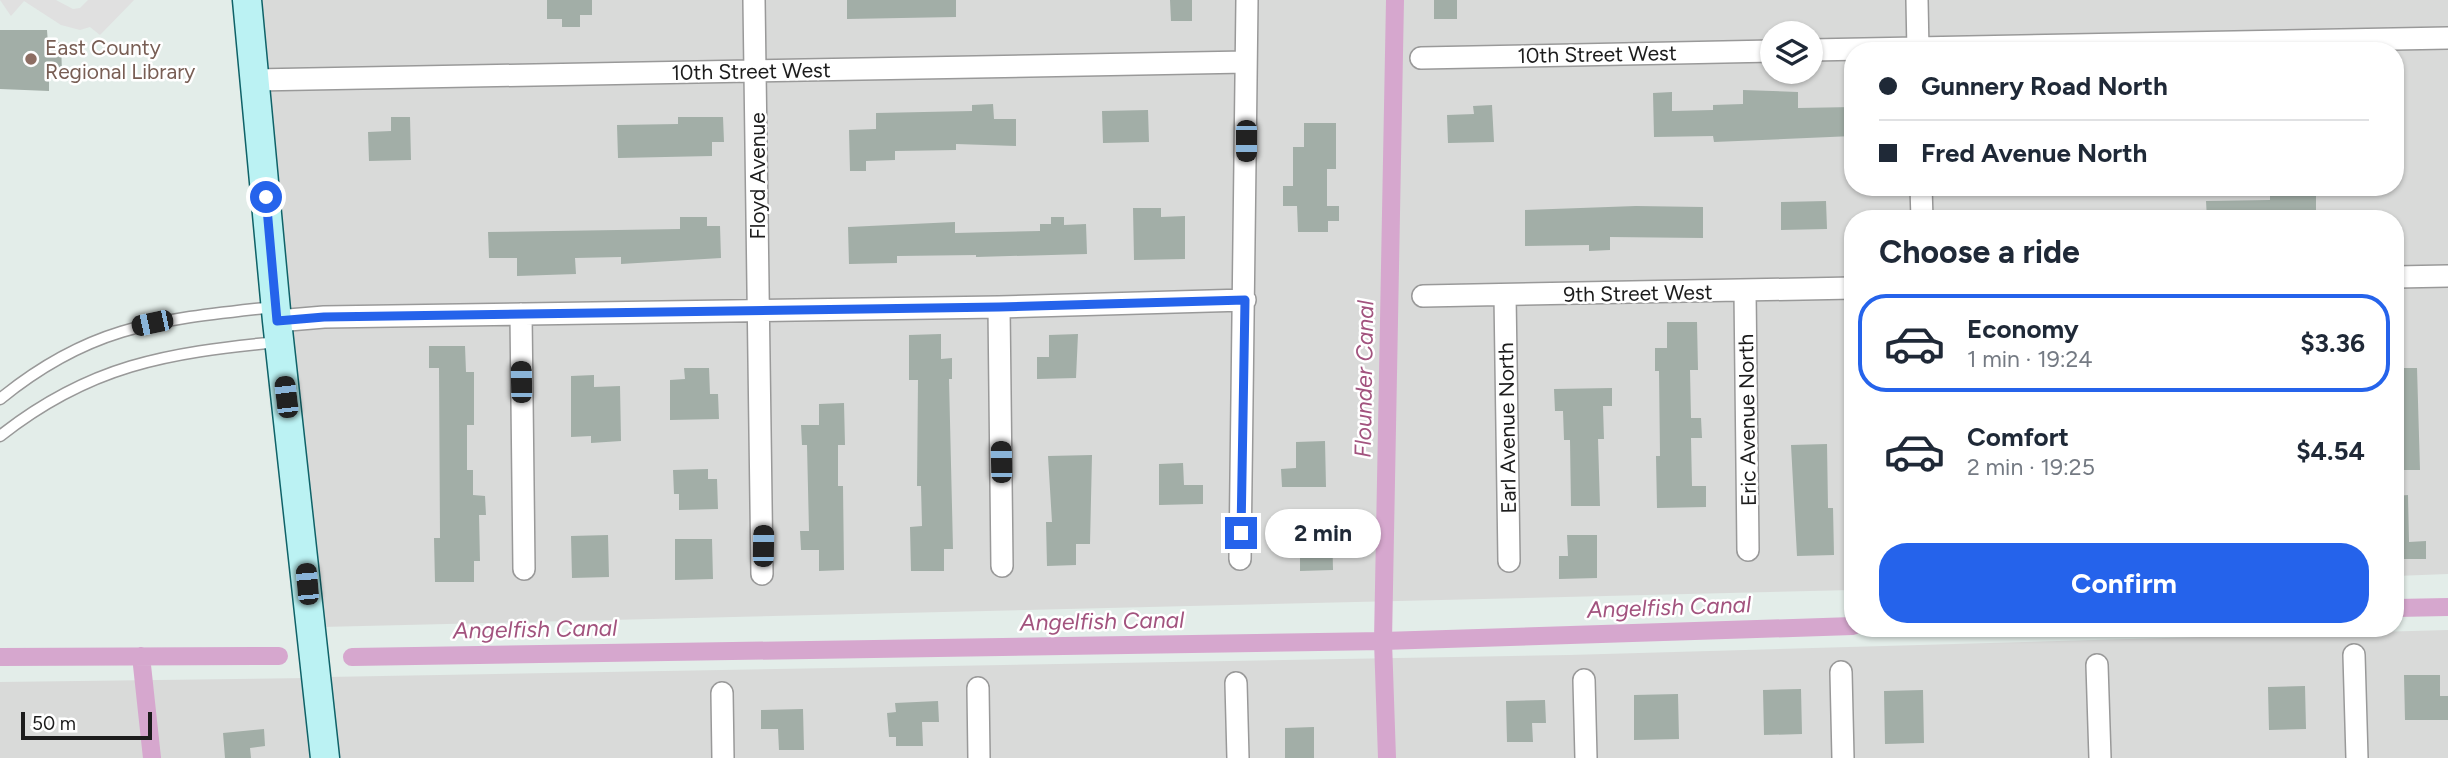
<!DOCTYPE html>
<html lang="en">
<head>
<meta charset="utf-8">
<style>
  :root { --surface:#fff; --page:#f6f6f7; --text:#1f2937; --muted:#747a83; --line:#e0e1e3; --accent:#2563eb }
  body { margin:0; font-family:Figtree,sans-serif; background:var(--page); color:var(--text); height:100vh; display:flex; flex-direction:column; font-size:26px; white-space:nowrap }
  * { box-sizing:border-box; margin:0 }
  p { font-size:23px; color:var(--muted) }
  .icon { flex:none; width:38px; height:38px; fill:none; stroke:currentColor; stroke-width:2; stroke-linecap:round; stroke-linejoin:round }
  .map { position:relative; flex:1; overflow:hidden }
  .sheet { position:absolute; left:1844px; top:210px; width:560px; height:427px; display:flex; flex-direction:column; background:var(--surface); border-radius:28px; box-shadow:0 2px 5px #0004 }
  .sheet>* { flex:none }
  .hud { position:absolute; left:1844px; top:42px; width:560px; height:154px; border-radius:28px; box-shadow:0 2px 5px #0004; display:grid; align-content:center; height:154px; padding:0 35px; background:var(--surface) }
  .buttons { position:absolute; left:1760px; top:21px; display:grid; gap:14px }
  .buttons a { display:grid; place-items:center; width:63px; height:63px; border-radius:50%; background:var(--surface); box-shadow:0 2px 5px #0004; font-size:35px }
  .scale { position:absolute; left:21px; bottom:18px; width:131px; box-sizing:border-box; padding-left:7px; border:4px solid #1c1c1c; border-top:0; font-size:19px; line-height:24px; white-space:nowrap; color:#1c1c1c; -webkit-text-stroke:5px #fff; paint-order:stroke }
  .end { position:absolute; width:32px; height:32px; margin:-16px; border:9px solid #2563eb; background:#fff; box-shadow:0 0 0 4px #fff }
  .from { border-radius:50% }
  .bubble { position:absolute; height:49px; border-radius:24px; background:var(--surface); box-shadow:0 2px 5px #0004; font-size:23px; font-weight:700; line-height:49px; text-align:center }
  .car { position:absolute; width:21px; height:42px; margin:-21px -10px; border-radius:9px; box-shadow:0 0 5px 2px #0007; background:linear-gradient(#222 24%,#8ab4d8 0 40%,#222 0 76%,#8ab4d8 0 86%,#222 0) }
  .hud b { display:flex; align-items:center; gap:24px; height:66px; font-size:26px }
  .hud b+b { border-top:2px solid var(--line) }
  .hud i { width:18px; height:18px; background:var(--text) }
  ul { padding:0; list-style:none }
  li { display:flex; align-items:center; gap:21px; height:98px; margin:0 14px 10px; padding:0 21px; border:4px solid transparent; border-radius:28px }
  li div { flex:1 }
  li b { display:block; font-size:26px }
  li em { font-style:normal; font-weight:700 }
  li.on { border-color:var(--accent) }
  li>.icon { width:63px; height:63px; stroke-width:1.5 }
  h2 { padding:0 35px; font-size:32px; line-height:84px }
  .cta { display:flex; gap:14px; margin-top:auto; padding:14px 35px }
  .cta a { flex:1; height:80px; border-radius:28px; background:var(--accent); color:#fff; font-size:28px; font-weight:700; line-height:80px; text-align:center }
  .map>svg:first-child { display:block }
  .residential { fill:#d9dad9; fill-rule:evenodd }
  .parking { fill:#e0e0e0 }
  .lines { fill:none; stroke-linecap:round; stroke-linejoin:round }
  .canal { stroke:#d6a7ce; stroke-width:18 }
  .building { fill:#a2aea7 }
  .lane-casing { stroke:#999; stroke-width:13 }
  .street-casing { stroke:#999; stroke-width:24 }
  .secondary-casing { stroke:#0f6268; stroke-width:31 }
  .lane { stroke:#fff; stroke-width:10 }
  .street { stroke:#fff; stroke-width:21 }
  .secondary { stroke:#bbf2f3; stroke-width:28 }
  .route { stroke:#2563eb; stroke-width:9 }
  .education-dot { fill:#8d6e63; stroke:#fff; stroke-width:2.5 }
  .labels { text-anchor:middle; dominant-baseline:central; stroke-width:5; stroke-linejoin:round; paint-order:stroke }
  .education-label { font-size:21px; fill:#785e54; stroke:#fff; text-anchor:start }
  .street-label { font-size:21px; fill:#1c1c1c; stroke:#fff }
  .water-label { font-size:23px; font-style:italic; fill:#a2537e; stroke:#fff }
</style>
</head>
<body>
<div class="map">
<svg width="2448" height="758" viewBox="0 0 2448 758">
  <rect width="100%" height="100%" fill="#e3ede9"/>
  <path class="residential" d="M257,0H2448V574L2396,576V219H1853V590L321,627ZM1773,33H1811V72H1773ZM1853,51H2396V187H1853Z
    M2448,630V758H334L326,677L1569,655Z
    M308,678L316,758H0V682Z"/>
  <path class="parking" d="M0,0H56L73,9L80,8L88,0H134L100,35L90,27L80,30L61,25L24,1L11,16Z"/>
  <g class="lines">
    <path class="canal" d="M2396,608L2448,607
      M141,656L152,758
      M0,657L279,656
      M352,657L1383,641L1853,626
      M1387,758L1383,641L1395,0"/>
  </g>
  <path class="building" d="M547,0H592V15H580V27H562V19H547Z
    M847,0H956V17L847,19Z
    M1170,0H1192V21H1171Z
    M1434,0H1457V19H1434Z
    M0,30H47L48,44L61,42L62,74H49V91L0,89Z
    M1743,90L1798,92V108L1853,107V136L1714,142L1713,136L1654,137L1653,93L1672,92V111L1713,110V105L1743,104Z
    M993,104L994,119H1016V146L956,144V150L895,151V160L866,161V171H850L849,130L876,129V113L972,111V105Z
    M1492,105L1494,142L1448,143L1447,115L1474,114L1473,106Z
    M1148,110L1149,142L1103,143L1102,111Z
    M391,117H410L411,160L369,161L368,132L391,131Z
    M678,117H723L724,142H712V156L618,158L617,125L678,124Z
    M1304,123H1336V169H1327V206H1339V221H1328V232H1298L1297,206H1283V186H1293V147H1304Z
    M2270,195H2316V219H2207L2206,201L2270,200Z
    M1826,201L1827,229L1781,230V202Z
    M1636,206L1703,207V238L1610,237V250L1589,251V245L1525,246V210Z
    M1133,208H1161V217L1185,216V259L1134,260Z
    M680,217H707V226H720L721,258L621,264V257L575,258L576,274L517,276V258H489L488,232L680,229Z
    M1051,217H1064V225L1086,224L1087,254L976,257V255L897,256V263L849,264L848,227L955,222V233L1040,231V224H1051Z
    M1667,322H1697L1698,370H1690L1691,418H1701L1702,438H1691L1692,486H1706V507L1657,508L1656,456H1660L1659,371H1655V348H1667Z
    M941,334V359L952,358V379H949L953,549H944V571H911L910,527L922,526L921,486H917L918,380H909V335Z
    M1078,334L1076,378L1037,379V357H1049V335Z
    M429,346H465L466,372H474V425H467V470H473V495L485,496L486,515H479L480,561H474V582H435L434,538H440L439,368H429Z
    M684,368H709L710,394H718L719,419L670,420V380L685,379Z
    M2396,368H2417L2420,470H2398Z
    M594,375V387L620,386L621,441L591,443V436L571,437V376Z
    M1612,388V406H1603L1604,439H1598L1600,506H1571L1570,440H1564L1563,411H1555L1554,389Z
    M844,403L845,445H838V486H843L844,570L819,571V550H801L800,531H809L807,445H802L801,425H819V404Z
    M1325,441L1326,487H1282L1281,469L1296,468V442Z
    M1827,444L1828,508H1833L1834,555L1797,556L1791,445Z
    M1092,455L1090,544H1076V565L1047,566L1046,522H1052L1048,456Z
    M1183,463L1184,485H1203V504L1159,505V464Z
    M708,469V479H717L718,509L679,510V494H674L673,470Z
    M2408,495L2409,542L2426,541V559H2396V496Z
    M1332,525L1333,570L1300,571V547H1291V526Z
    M608,535L609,577L572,578L571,536Z
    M1567,535H1597V578L1559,579V556H1568Z
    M675,539H712L713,579L675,580Z
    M2404,675H2440V696H2448V720H2405Z
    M2305,686L2306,729L2269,730L2268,687Z
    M1801,689L1802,734L1764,735L1763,690Z
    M1923,690L1924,743L1885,744L1884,691Z
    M1678,694L1679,739L1634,740V695Z
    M1545,700L1546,723H1532L1533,742H1507L1506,701Z
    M938,701L939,722H922L923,746H896V737H889L887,713L896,712L895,703Z
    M803,709L804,750H779L778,729H761V710Z
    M1314,727V758H1285V728Z
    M264,729L265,746L250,748L251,758H225L223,733Z"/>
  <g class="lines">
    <defs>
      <path id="lane" d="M0,399C92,324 160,320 273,307
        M0,436C90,365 166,353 277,342"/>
      <path id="street" d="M754,0L762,574
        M1917,0L1918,51
        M1811,50L2448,38
        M1421,58L1773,51
        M255,80L1246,62
        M1921,187L1922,219
        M2396,277L2448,276
        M1745,291L1748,550
        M1505,295L1509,561
        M1423,296L1853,288
        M999,307L1002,566
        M521,314L524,569
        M277,321L324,317L999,307L1245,300
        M1240,559L1247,0
        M2354,655L2357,758
        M2097,665L2100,758
        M1841,672L1843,758
        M1584,680L1586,758
        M1236,683L1238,758
        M978,688L979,758
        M722,693L723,758"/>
      <path id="secondary" d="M247,0L277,321L325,758"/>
    </defs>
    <use href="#lane" class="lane-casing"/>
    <use href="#street" class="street-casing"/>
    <use href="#secondary" class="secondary-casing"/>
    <use href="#lane" class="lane"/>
    <use href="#street" class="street"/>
    <use href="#secondary" class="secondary"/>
  </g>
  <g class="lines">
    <path class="route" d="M266,197L277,321L324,317L999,307L1245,300L1241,533"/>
  </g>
  <circle class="education-dot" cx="31" cy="59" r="7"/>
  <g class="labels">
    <g class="education-label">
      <text x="45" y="47">East County<tspan x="45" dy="24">Regional Library</tspan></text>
    </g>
    <g class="street-label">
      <text transform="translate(1597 54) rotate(-1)">10th Street West</text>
      <text transform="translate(751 71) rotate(-1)">10th Street West</text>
      <text transform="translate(757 176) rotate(-90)">Floyd Avenue</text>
      <text transform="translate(1638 293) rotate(-1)">9th Street West</text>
      <text transform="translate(1747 420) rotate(-91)">Eric Avenue North</text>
      <text transform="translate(1507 428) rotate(-91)">Earl Avenue North</text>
    </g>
    <g class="water-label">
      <text transform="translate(1364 379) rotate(-89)">Flounder Canal</text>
      <text transform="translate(1669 607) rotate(-2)">Angelfish Canal</text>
      <text transform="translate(1102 621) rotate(-1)">Angelfish Canal</text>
      <text transform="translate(535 629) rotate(-1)">Angelfish Canal</text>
    </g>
  </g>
</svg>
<div class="buttons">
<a><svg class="icon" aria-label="layers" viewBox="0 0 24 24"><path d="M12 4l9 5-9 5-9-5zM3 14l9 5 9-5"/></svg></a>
</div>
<div class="scale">50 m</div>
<i class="end from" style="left:266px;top:197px"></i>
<i class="end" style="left:1241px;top:533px"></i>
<div class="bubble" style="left:1265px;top:509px;width:116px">2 min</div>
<i class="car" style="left:1246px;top:141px;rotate:180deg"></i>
<i class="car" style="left:152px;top:323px;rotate:258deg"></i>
<i class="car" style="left:521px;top:382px;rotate:359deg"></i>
<i class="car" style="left:286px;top:397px;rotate:353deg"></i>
<i class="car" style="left:1001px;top:462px;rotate:359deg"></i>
<i class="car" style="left:763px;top:546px;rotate:1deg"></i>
<i class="car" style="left:307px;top:584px;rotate:355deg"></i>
<div class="hud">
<b><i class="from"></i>Gunnery Road North</b>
<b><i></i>Fred Avenue North</b>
</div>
<section class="sheet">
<h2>Choose a ride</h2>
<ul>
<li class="on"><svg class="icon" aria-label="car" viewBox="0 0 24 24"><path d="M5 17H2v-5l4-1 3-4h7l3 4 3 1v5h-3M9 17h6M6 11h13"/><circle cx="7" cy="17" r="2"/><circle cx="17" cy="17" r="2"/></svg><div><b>Economy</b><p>1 min · 19:24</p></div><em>$3.36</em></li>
<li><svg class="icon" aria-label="car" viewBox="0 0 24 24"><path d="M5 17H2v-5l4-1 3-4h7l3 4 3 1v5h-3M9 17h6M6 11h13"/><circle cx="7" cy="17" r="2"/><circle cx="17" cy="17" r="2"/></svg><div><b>Comfort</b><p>2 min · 19:25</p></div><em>$4.54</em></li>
</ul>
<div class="cta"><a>Confirm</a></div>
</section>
</div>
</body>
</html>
